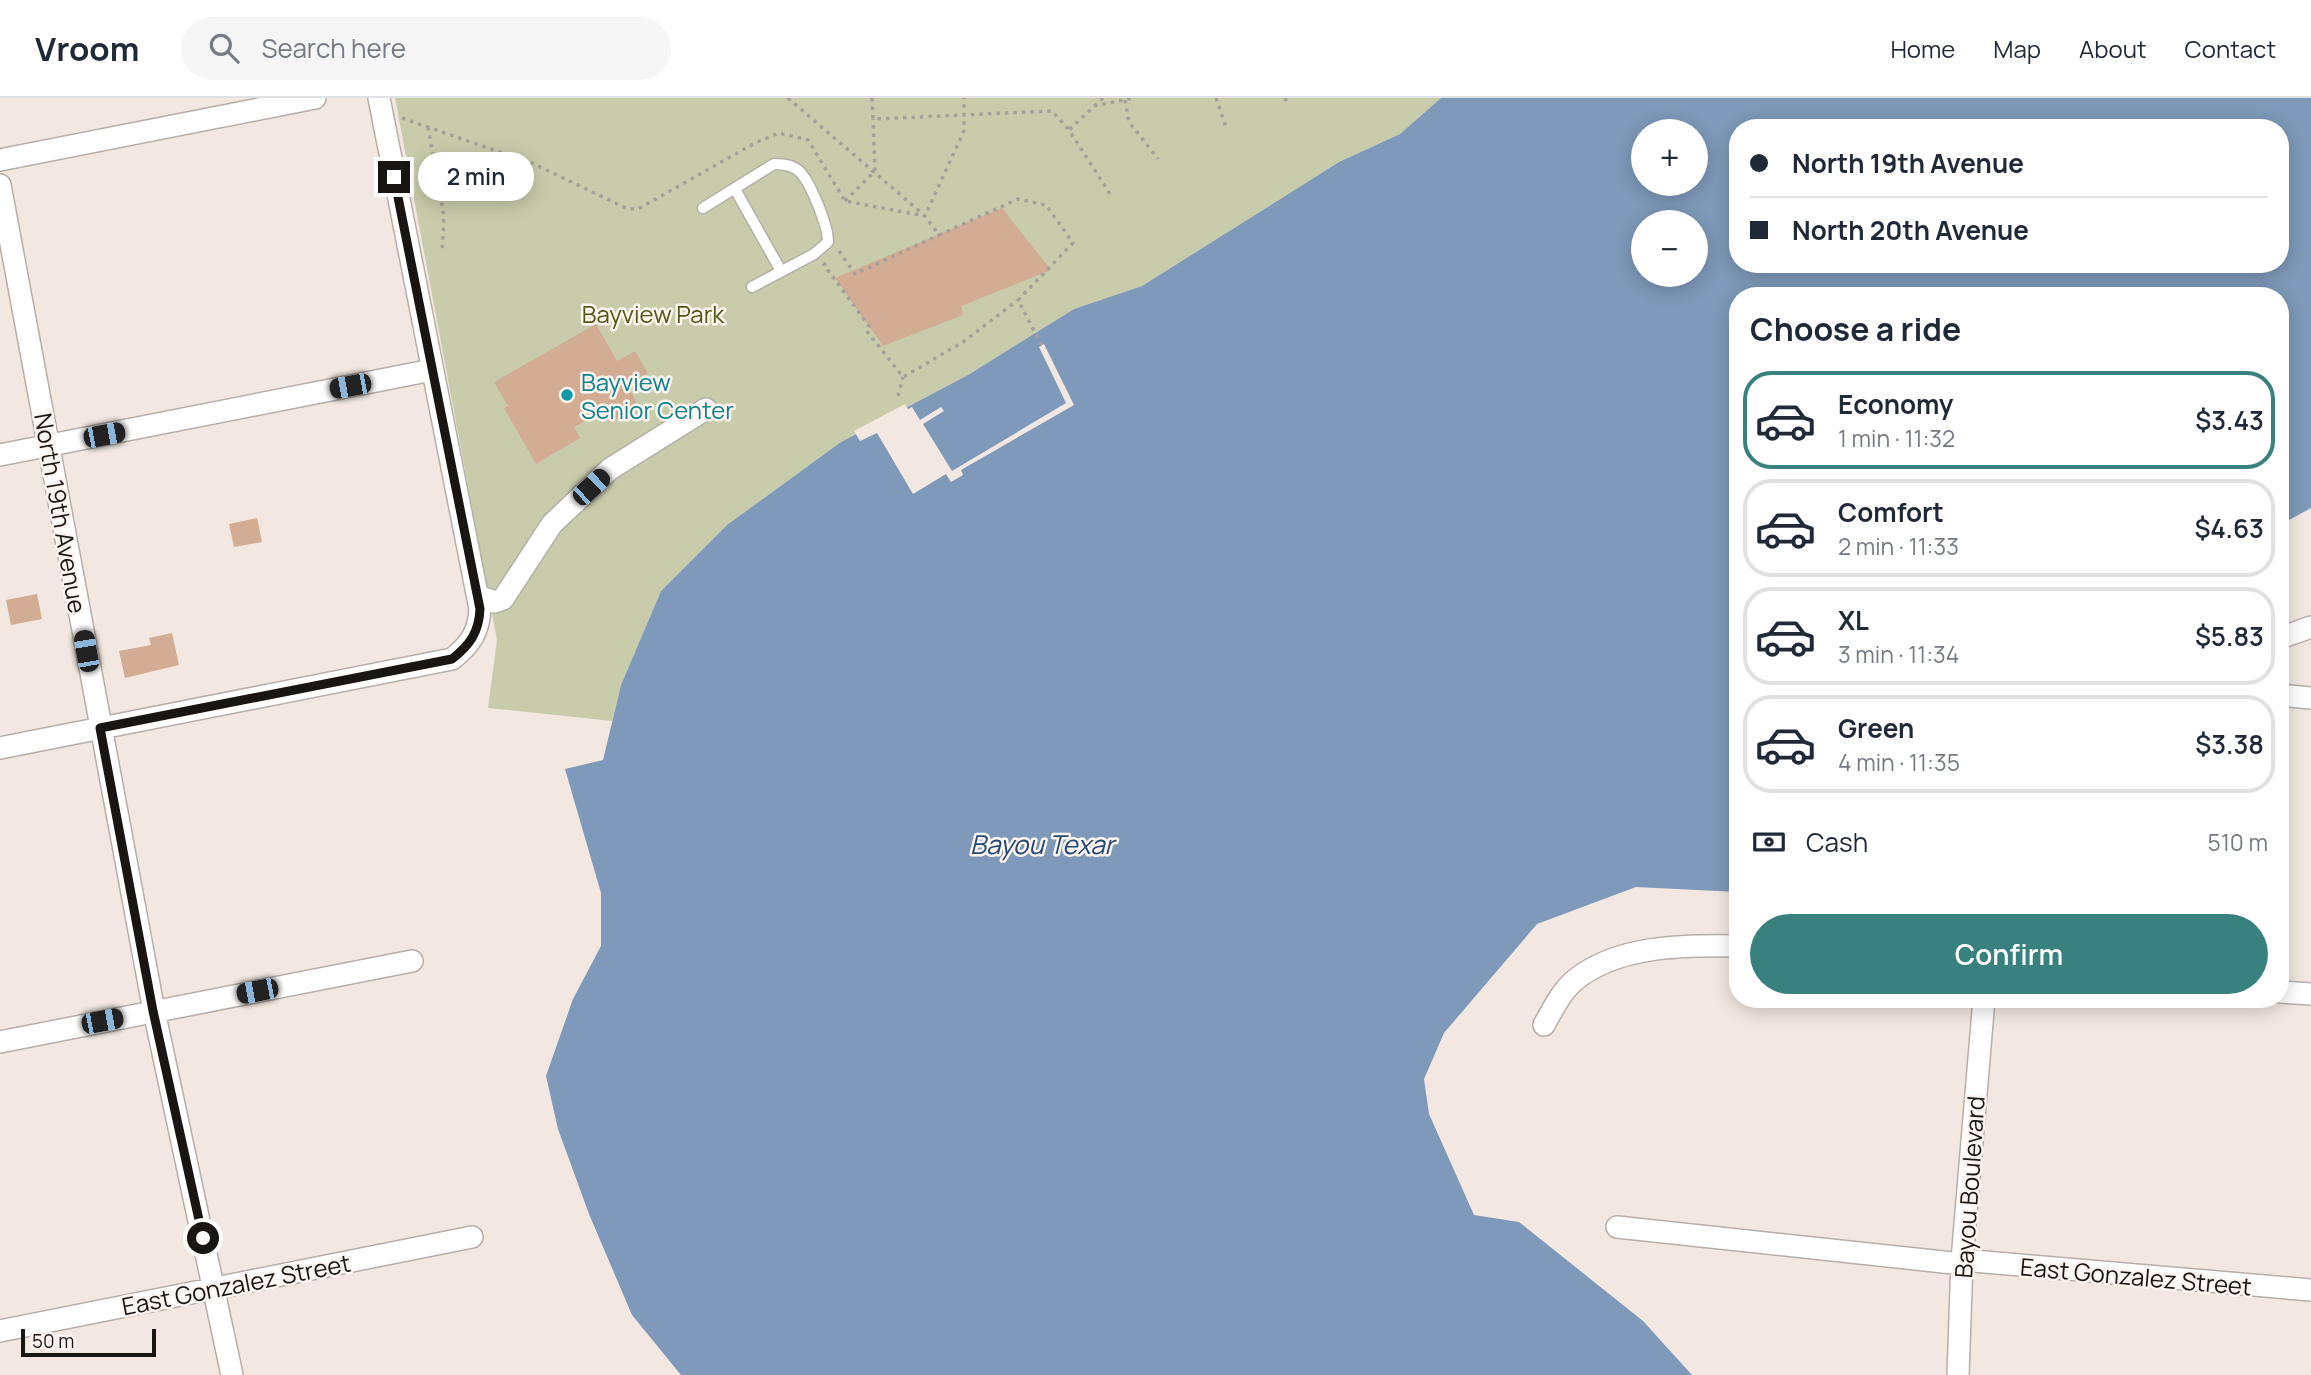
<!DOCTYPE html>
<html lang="en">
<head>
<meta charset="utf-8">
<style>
  :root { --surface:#fff; --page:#f6f6f7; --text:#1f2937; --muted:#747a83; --line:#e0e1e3; --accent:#38817f }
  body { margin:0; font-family:Manrope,sans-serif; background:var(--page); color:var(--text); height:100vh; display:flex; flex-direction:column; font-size:26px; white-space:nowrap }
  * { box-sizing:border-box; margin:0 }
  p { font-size:23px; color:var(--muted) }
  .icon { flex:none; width:38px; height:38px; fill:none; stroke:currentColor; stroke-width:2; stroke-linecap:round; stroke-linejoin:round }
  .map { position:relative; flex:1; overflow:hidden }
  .drawer { position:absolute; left:1729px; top:189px; width:560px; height:721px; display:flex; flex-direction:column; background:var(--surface); border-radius:28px; box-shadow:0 4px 18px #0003 }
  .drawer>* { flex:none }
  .hud { position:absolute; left:1729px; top:21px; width:560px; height:154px; border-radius:28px; box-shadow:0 4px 18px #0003; display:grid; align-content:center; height:154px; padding:0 21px; background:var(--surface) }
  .fabs { position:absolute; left:1631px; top:21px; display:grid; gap:14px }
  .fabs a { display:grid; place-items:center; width:77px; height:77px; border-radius:50%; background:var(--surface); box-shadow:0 4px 18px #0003; font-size:35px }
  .scale { position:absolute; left:21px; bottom:18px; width:135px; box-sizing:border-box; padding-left:7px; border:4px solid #181512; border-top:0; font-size:19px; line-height:24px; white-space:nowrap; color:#181512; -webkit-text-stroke:5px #fef5f0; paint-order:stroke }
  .end { position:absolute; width:32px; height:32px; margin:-16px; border:9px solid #181512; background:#fff; box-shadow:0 0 0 4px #fff }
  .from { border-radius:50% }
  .bubble { position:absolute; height:49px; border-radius:24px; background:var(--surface); box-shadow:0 4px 18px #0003; font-size:23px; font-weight:600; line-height:49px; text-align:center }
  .car { position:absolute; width:21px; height:42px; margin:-21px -10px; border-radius:9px; box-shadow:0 0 5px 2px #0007; background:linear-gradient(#222 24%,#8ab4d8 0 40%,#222 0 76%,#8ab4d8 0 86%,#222 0) }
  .hud b { display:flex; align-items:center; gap:24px; height:66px; font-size:26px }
  .hud b+b { border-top:2px solid var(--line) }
  .hud i { width:18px; height:18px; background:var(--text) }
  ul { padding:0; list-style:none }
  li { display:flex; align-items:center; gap:21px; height:98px; margin:0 14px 10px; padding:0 7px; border:4px solid var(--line); border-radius:28px }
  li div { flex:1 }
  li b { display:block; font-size:26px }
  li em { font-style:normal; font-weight:600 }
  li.current { border-color:var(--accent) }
  li>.icon { width:63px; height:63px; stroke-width:1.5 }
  h2 { padding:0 21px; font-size:32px; line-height:84px }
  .pay { display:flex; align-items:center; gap:18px; height:77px; padding:0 21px; font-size:26px }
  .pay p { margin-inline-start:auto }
  .primary-button { display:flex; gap:14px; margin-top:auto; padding:14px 21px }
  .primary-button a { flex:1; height:80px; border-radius:42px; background:var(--accent); color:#fff; font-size:28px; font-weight:600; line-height:80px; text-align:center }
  header { display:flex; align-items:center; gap:42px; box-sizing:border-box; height:98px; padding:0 35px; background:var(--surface); border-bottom:2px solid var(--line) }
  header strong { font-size:33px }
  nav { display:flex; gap:38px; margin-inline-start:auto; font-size:24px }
  .search { width:490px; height:63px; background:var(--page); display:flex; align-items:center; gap:18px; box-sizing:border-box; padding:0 24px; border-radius:38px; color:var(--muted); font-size:26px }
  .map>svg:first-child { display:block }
  .green { fill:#c8ccab }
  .water { fill:#7e99b9; fill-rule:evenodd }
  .pier { fill:#f2e8e1 }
  .building { fill:#d2ac93 }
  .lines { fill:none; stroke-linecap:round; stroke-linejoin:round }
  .lane-casing { stroke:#b8aea8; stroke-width:13 }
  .street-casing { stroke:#b8aea8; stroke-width:24 }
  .path { stroke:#a7a09a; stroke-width:3.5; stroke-dasharray:3.5 5; stroke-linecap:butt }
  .lane { stroke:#fff; stroke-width:10 }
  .street { stroke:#fff; stroke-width:21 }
  .route { stroke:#181512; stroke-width:9 }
  .culture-dot { fill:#0f9aa8; stroke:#fef5f0; stroke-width:2.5 }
  .labels { text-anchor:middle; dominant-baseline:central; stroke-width:5; stroke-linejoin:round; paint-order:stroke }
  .park-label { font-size:24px; fill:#535817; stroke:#fef5f0 }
  .culture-label { font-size:24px; fill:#0d838f; stroke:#fef5f0; text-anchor:start }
  .street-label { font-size:24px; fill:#181512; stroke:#fef5f0 }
  .water-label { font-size:26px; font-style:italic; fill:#234975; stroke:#fef5f0 }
</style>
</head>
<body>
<header>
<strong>Vroom</strong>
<div class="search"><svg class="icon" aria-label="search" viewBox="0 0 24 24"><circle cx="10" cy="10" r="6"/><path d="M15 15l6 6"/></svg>Search here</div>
<nav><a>Home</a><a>Map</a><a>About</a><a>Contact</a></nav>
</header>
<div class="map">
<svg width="2311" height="1277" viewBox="0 0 2311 1277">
  <rect width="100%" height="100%" fill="#f2e8e1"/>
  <path class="green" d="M395,0H1441L1400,36L1339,64L1142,188L1074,211L968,277L841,344L727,427L661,493L621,587L612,623L488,610L497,542Z"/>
  <path class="water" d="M1441,0H2311V410L2280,427V198H1738V794L1636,789L1537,826L1444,935L1424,981L1429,1016L1474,1117L1519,1124L1643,1223L1692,1277H681L632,1217L589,1116L558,1031L546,978L573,901L601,848V795L565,671L603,662L621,587L661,493L727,427L841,344L968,277L1074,211L1142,188L1339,64L1400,36ZM1738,30H2280V166H1738ZM1643,33H1696V86H1643ZM1643,124H1696V177H1643Z"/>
  <path class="pier" d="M1044,246L1074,307L961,372L963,377L951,384L946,376L913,396L877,335L860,343L854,333L905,306L908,311L912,309L920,322L941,309L944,313L923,326L952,373L1066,305L1039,249Z"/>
  <path class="building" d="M1002,110L1051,172L961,208L963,217L883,248L835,180Z
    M596,226L617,263L635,253L648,275L627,287L639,308L609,325L602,314L574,329L580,340L536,366L504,310L508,308L494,284Z
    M257,420L262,444L234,449L229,426Z
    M37,496L42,521L11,527L6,502Z
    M172,535L179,567L125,580L119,553L151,547L149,540Z"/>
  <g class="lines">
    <defs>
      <path id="lane" d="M735,91L781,173
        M703,110L774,66C784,66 794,67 801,75C812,88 828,128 828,144L814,156L752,189"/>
      <path id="street" d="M0,62L315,0
        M0,87L154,913L232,1277
        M0,357L432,272
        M478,498L495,504L503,501L552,426L610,371L706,311
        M2280,540L2311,529
        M2280,597L2311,600
        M0,650L452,561C470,547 479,534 480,511L379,0
        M2280,894L2311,896
        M1544,927C1553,911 1561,894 1575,882C1618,847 1685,847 1738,848
        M0,944L412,863
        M1617,1129L1962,1166
        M1962,1162L2311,1192
        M0,1233L472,1139
        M1958,1277L1962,1162L1984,901"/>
    </defs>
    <use href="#lane" class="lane-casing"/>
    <use href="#street" class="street-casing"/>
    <path class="path" d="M788,0L925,118L964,33V0
      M872,0L873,21L1052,13L1069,32
      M1103,0L1069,32L1110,96
      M1216,0L1226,29
      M1285,0L1288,7
      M1125,2L1129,24L1158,61
      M1094,8L1133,0
      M402,20L534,66L628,111H638L755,45L779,35L808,42L845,103L925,118L939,137L1018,101L1046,107L1073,145L1018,202L1042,248
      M428,29L444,119L442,155
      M845,103L875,73L873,21
      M839,153L855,176L939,137
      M826,165L824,167L869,228L866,232L903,279L963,244L1018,202
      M898,298L903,279"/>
    <use href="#lane" class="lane"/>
    <use href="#street" class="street"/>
  </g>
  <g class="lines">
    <path class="route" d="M203,1140L153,913L100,630L452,561C470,547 479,534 480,511L394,79"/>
  </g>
  <circle class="culture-dot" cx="567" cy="297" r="7"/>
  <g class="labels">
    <g class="park-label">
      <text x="653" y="215">Bayview Park</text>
    </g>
    <g class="culture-label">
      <text x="581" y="283">Bayview<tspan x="581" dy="28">Senior Center</tspan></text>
    </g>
    <g class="street-label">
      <text transform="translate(61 415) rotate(80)">North 19th Avenue</text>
      <text transform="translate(1969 1089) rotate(-86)">Bayou Boulevard</text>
      <text transform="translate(2136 1178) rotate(5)">East Gonzalez Street</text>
      <text transform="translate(236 1186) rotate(-11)">East Gonzalez Street</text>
    </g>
    <g class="water-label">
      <text x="1042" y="746">Bayou Texar</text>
    </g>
  </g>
</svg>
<div class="fabs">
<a>+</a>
<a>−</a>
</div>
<div class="scale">50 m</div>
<i class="end from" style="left:203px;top:1140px"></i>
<i class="end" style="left:394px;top:79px"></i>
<div class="bubble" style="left:418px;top:54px;width:116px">2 min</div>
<i class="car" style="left:350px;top:288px;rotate:259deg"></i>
<i class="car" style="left:104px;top:337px;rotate:79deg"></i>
<i class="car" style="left:591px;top:389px;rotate:47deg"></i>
<i class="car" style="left:86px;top:553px;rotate:350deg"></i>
<i class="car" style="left:257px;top:893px;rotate:259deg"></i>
<i class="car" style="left:102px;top:923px;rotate:79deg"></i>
<div class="hud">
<b><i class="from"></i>North 19th Avenue</b>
<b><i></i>North 20th Avenue</b>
</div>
<section class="drawer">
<h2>Choose a ride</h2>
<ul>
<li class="current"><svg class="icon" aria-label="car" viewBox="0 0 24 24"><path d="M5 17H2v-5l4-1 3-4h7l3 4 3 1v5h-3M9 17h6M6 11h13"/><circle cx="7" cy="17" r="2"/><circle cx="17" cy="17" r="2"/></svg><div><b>Economy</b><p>1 min · 11:32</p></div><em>$3.43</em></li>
<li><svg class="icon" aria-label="car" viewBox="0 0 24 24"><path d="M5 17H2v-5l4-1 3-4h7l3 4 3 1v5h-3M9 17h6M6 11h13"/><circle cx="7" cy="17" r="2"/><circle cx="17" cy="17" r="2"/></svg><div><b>Comfort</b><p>2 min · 11:33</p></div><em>$4.63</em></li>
<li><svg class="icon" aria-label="car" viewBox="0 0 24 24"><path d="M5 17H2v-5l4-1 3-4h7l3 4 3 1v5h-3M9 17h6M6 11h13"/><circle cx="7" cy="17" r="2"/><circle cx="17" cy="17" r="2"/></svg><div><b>XL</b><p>3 min · 11:34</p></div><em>$5.83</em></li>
<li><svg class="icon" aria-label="car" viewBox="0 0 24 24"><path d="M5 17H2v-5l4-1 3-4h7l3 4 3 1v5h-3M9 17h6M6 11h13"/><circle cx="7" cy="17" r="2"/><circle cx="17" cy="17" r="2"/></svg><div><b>Green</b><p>4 min · 11:35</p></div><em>$3.38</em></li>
</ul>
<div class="pay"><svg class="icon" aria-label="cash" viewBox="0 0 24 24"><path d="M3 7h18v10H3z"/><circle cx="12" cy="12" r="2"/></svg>Cash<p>510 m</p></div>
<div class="primary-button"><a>Confirm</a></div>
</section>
</div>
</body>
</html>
